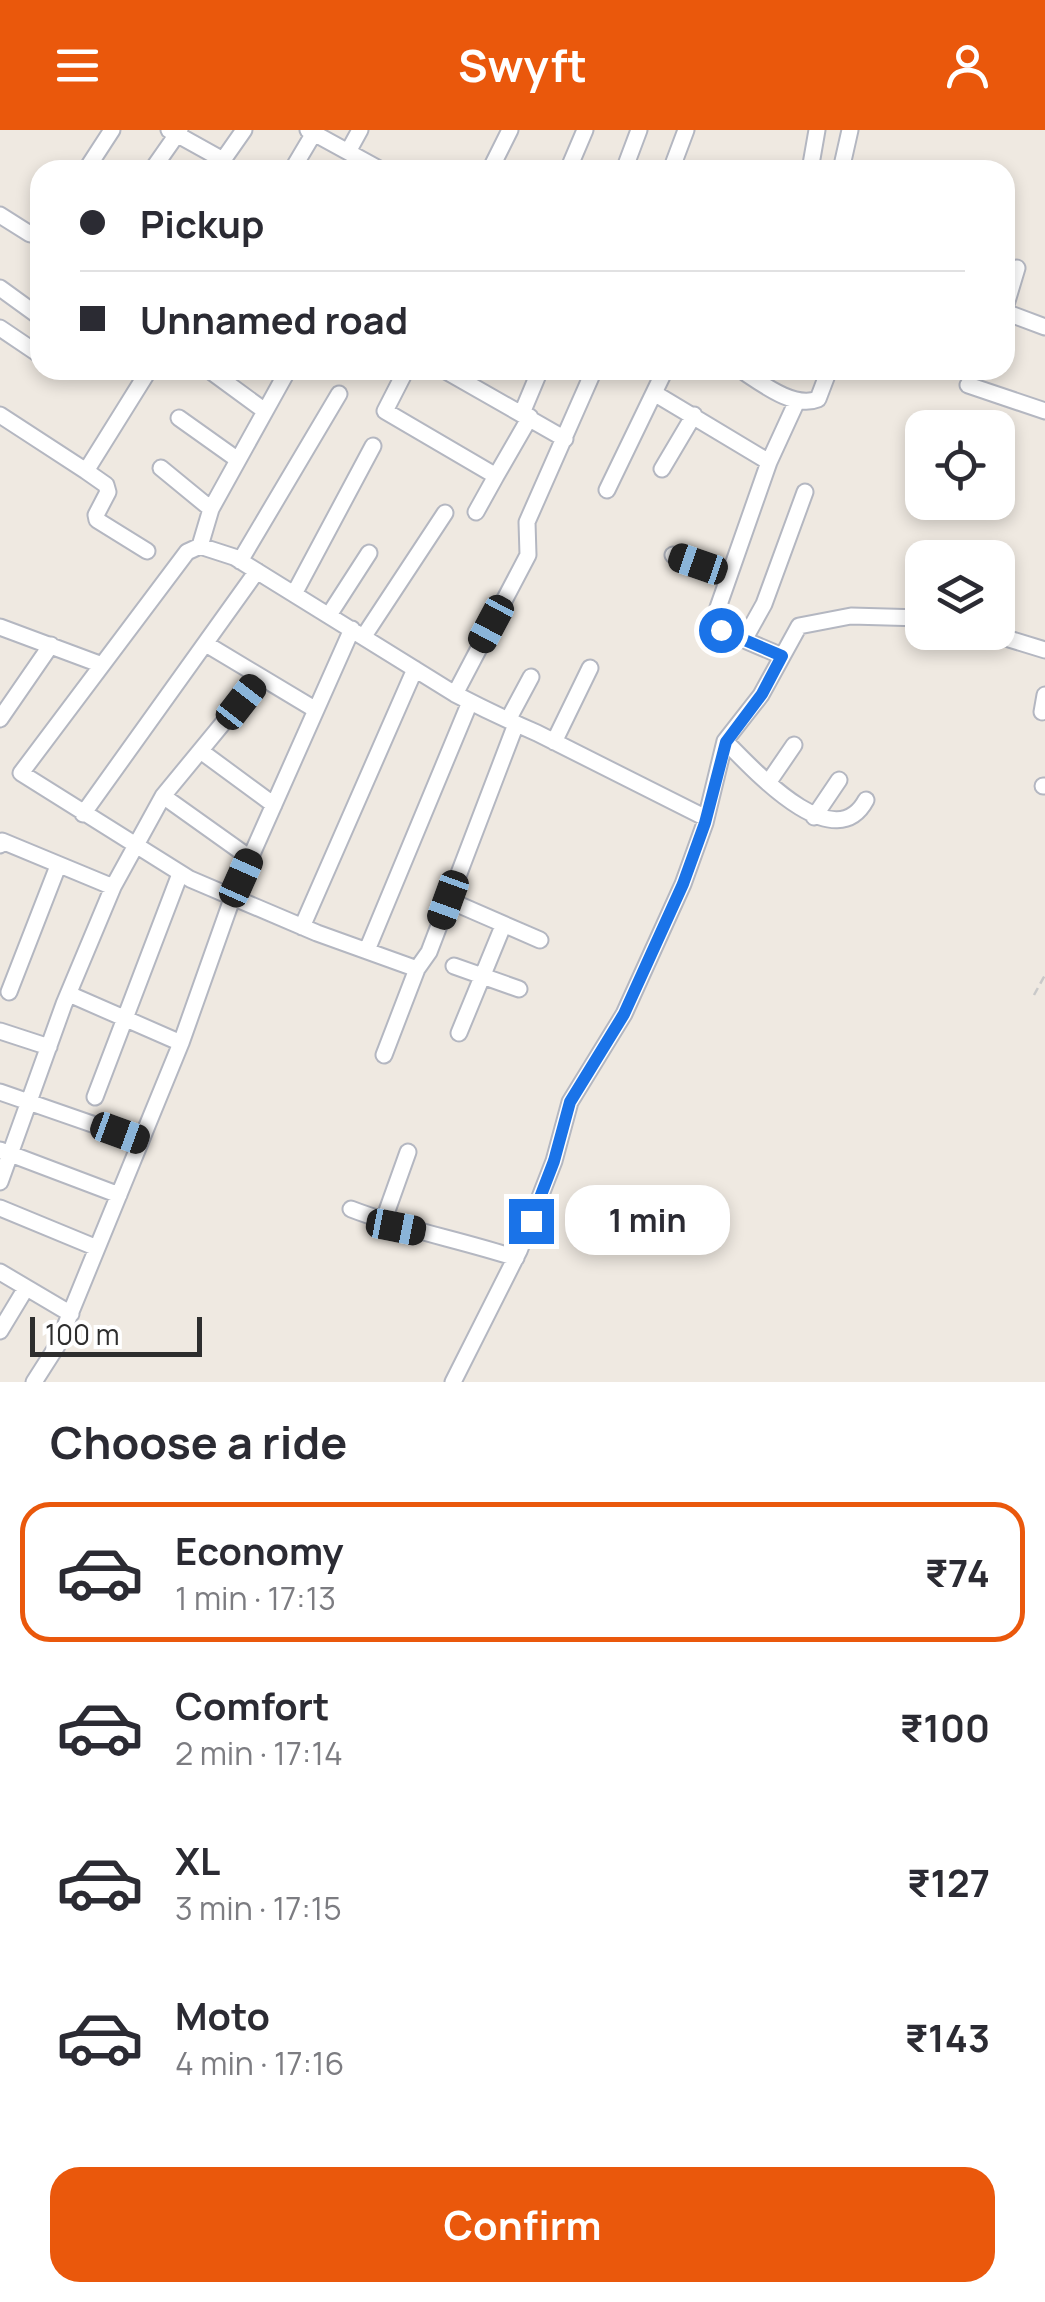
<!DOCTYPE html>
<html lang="en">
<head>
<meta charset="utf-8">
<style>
  :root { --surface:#fff; --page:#f2f2f3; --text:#2b2b33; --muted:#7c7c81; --line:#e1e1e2; --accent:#ea580c }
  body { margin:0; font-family:Manrope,sans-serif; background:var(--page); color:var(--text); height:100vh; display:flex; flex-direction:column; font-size:38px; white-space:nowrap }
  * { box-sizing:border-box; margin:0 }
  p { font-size:32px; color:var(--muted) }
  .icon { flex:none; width:55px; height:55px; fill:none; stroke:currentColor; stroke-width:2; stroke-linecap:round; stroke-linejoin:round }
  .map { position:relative; height:1252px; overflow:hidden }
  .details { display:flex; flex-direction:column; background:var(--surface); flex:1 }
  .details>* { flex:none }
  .guide { position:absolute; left:30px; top:30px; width:985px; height:220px; border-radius:30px; box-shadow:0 5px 15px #0003; display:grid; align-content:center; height:220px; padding:0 50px; background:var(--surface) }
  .fabs { position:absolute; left:905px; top:280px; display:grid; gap:20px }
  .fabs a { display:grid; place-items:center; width:110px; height:110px; border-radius:20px; background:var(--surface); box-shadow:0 5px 15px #0003; font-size:50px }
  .scale { position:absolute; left:30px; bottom:25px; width:172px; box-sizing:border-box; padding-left:10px; border:5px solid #2e2e2e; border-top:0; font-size:28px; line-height:35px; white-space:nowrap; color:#2e2e2e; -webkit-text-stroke:8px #fff; paint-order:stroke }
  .end { position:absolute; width:45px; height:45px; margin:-22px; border:12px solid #1a73e8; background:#fff; box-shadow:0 0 0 5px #fff }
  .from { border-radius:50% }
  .bubble { position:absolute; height:70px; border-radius:30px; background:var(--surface); box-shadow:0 5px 15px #0003; font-size:32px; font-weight:700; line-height:70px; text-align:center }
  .car { position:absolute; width:30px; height:60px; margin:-30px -15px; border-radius:12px; box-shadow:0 0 8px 2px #0007; background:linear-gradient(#222 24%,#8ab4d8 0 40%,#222 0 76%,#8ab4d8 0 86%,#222 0) }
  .guide b { display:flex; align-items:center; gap:35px; height:95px; font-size:38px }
  .guide b+b { border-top:2px solid var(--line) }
  .guide i { width:25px; height:25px; background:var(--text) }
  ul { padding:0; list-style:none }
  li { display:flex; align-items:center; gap:30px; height:140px; margin:0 20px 15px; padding:0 30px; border:5px solid transparent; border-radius:30px }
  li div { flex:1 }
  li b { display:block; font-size:38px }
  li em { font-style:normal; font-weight:700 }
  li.selected { border-color:var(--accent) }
  li>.icon { width:90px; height:90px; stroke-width:1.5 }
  h2 { padding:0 50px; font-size:45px; line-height:120px }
  .button { display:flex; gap:20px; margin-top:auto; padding:20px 50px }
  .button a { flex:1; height:115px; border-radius:30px; background:var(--accent); color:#fff; font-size:40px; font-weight:700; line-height:115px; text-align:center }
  header { display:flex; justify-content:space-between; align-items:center; height:130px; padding:0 50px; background:var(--accent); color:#fff; font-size:45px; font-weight:700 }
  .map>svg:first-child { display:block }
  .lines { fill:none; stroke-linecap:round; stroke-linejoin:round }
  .minor-casing { stroke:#b4b7c1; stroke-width:19 }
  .path { stroke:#c9c9c9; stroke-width:2.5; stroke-dasharray:8 5; stroke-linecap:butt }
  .minor { stroke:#fff; stroke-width:15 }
  .route { stroke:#1a73e8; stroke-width:12 }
</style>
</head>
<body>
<header><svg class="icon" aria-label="menu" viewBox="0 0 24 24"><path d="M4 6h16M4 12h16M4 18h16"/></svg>Swyft<svg class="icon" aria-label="person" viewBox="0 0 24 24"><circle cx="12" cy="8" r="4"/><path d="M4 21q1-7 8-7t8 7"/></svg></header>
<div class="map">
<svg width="1045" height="1252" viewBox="0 0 1045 1252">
  <rect width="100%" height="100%" fill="#efe9e1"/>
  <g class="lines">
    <defs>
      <path id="minor" d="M169,0L223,30L244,0
        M308,0L381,40
        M349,20L360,0
        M86,40L112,0
        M152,40L180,0
        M292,40L314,3
        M490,40L510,0
        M568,40L585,0
        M624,40L639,0
        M671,40L686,0
        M810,40L817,0
        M841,40L850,0
        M0,85L30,104L40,103
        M0,158L40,187
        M1005,178L1017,138
        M1005,182L1045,197
        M0,198L40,225
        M62,240H73
        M209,240L265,281
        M406,240L385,281L496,346L530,287
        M444,240L565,309
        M741,240C761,253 794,279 818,269L829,240
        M968,255L1045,281
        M654,263L769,332
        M522,283L540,240
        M0,285L86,341L149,240
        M179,288L238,330
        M161,338L211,379
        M662,339L694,285
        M86,341L106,355L108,362L96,385L97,390L147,421
        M607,360L665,240
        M476,382L496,346
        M200,416L211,379L288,240
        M673,425L729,445
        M240,431L339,264
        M294,464L373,316
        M329,485L369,423
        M0,497L102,535
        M986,502L1045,520
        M364,506L445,383
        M744,510L764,474L805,362
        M206,514L316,580
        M782,526L721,500L714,496V489L769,332L797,271
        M455,564L528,425L527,392L594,240
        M1042,582L1045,565
        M0,589L51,515
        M508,590L531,547
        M516,594L429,822L417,839L317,803L190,749L21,643L187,422L200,416L234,427L455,564C482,578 509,591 537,603L706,688
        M725,611C751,637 834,730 866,670
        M554,612L590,538
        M202,622L274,675
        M768,653L794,615
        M1043,656H1045
        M163,666L250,728
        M83,684L257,441
        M814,687L839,650
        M0,715L2,711L113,757L64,874L0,1052
        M113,757L163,666L261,547
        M448,770L540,810
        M302,797L415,539
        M367,820L470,572
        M454,836L519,859
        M9,862L58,736
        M69,864L181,913
        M0,901L49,917
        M459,903L503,796
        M384,925L417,839
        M0,962L141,1011
        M95,967L180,744
        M0,1020L119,1065
        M0,1078L97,1118
        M351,1079C405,1100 461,1110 516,1128
        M383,1092L408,1022
        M0,1142L71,1184
        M0,1201L26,1158
        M34,1252L57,1216L181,913L232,769L352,499
        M453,1252L519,1121L554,1031L570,972L624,884L683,754L705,693L725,611L761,565L799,496L851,486L922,488"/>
    </defs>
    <use href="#minor" class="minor-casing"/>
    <path class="path" d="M1034,865L1045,845"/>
    <use href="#minor" class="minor"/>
  </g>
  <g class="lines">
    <path class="route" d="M531,1091L554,1031L570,972L624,884L683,754L705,693L726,612L762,564L782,526L721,500"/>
  </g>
</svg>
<div class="fabs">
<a><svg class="icon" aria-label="locate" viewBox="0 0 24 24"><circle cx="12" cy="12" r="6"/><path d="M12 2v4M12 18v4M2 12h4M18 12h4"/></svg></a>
<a><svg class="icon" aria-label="layers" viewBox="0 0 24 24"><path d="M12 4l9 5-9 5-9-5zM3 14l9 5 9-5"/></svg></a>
</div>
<div class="scale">100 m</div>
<i class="end from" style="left:721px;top:500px"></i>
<i class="end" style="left:531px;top:1091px"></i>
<div class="bubble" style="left:565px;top:1055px;width:165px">1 min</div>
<i class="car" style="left:698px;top:434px;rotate:289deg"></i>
<i class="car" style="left:491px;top:494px;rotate:208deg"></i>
<i class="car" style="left:241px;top:572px;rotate:38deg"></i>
<i class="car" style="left:241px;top:748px;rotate:24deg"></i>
<i class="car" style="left:448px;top:770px;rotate:200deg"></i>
<i class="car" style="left:120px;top:1003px;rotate:110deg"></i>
<i class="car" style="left:396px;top:1097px;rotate:101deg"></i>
<div class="guide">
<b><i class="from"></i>Pickup</b>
<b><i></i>Unnamed road</b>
</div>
</div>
<section class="details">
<h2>Choose a ride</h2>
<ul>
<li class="selected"><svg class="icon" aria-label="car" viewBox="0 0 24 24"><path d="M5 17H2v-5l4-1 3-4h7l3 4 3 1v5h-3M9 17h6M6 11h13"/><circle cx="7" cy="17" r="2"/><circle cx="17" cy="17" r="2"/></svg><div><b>Economy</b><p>1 min · 17:13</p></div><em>₹74</em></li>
<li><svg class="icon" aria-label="car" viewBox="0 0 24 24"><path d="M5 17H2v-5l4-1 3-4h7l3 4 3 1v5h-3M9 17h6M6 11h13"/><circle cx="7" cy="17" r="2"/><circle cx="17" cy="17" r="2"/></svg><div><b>Comfort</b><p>2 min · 17:14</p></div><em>₹100</em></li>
<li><svg class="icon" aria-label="car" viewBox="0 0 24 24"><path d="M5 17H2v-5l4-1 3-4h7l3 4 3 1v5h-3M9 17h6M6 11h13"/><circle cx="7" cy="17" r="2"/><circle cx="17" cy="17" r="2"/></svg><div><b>XL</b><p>3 min · 17:15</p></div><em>₹127</em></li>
<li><svg class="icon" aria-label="car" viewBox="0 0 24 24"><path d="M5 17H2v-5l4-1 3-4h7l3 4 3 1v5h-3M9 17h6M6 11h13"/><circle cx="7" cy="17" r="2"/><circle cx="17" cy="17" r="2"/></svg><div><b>Moto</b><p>4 min · 17:16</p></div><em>₹143</em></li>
</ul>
<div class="button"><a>Confirm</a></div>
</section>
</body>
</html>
